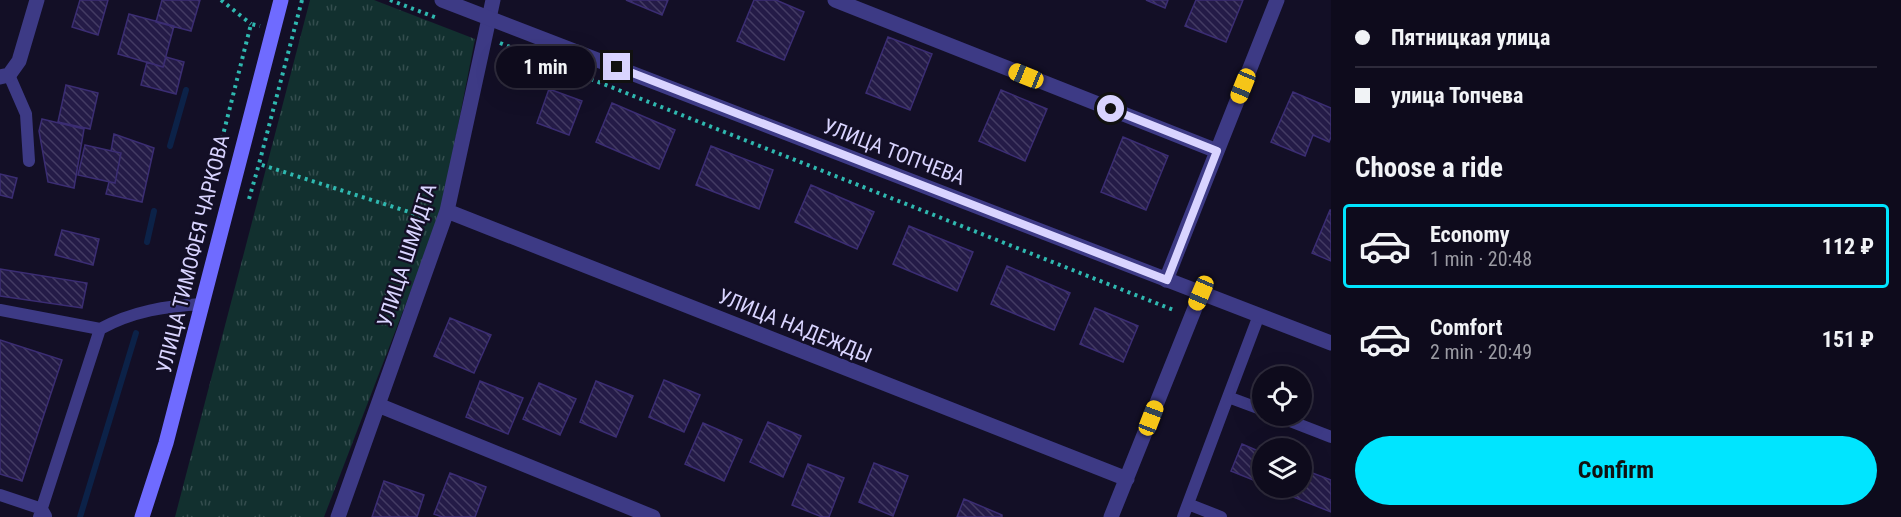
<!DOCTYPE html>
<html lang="en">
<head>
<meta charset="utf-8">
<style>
  :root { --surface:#0e0b1c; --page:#171425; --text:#f1f3f6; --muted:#9b9ba3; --line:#2e2b3b; --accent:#00e5ff }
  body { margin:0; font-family:"Roboto Condensed",sans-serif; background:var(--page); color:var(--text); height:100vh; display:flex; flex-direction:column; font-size:22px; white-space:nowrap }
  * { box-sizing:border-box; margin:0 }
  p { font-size:20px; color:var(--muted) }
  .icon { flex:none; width:33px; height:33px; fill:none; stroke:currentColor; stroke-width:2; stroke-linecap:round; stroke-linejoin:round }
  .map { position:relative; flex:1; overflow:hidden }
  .side { display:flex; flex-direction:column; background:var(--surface); width:570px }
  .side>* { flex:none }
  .hud { display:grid; align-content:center; height:132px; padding:0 24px; background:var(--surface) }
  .controls { position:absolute; left:1252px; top:366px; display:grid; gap:12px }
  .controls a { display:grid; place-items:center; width:60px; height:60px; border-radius:50%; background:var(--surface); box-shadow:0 6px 24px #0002,0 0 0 2px var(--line); font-size:30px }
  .end { position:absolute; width:27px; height:27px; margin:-14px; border:8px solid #d9d4ff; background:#111; box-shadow:0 0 0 3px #111 }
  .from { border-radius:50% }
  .bubble { position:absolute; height:42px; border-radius:21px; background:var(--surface); box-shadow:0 6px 24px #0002,0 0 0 2px var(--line); font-size:20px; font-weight:700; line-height:42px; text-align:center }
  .car { position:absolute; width:18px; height:36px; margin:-18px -9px; border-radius:8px; box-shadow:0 0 4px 2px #0007; background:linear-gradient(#f5c518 24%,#345 0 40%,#f5c518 0 76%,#345 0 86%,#f5c518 0) }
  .hud b { display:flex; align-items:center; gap:21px; height:57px; font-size:22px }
  .hud b+b { border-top:2px solid var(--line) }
  .hud i { width:15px; height:15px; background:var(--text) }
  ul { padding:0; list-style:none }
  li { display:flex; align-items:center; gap:18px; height:84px; margin:0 12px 9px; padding:0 12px; border:3px solid transparent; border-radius:6px }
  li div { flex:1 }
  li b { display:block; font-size:22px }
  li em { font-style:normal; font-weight:700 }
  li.on { border-color:var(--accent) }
  li>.icon { width:54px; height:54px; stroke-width:1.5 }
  h2 { padding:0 24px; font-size:27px; line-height:72px }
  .action { display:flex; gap:12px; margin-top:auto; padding:12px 24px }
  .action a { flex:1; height:69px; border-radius:36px; background:var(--accent); color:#111; font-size:24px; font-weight:700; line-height:69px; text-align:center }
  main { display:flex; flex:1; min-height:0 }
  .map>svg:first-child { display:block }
  .grass { fill:url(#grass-tufts) }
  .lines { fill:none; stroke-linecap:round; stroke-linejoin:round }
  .stream { stroke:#0c2248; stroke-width:6 }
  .building { fill:url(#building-back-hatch); stroke:#3b2d73; stroke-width:1.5 }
  .path { stroke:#2fb8b0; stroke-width:4; stroke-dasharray:3 4.5; stroke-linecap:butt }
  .service { stroke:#3d3a85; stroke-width:12 }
  .minor { stroke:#3d3a85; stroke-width:15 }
  .tertiary { stroke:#3d3a85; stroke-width:15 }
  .secondary { stroke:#6f6bff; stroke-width:15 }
  .route { stroke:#d9d4ff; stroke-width:8 }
  .labels { text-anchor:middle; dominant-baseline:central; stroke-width:4.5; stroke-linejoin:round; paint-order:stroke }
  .street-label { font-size:21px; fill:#d9d4ff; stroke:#130f26 }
</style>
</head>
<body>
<main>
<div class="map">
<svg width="1331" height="517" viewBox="0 0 1331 517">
  <defs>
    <pattern id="grass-tufts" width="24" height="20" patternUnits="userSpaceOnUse" patternTransform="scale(1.5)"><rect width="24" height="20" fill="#12302f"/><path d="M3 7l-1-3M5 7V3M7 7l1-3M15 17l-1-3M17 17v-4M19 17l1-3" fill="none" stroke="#344d4e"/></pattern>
    <pattern id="building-back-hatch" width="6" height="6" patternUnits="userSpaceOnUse" patternTransform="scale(1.5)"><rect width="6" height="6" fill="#241b47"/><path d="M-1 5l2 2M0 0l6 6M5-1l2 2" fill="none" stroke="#433b63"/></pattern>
  </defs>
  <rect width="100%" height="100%" fill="#130f26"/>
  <path class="grass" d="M310,0H374L475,39L441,212L324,517H175Z"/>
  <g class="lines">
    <path class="stream" d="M170,146L186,90
      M147,242L154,211
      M80,517L136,333"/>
  </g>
  <path class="building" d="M80,0H108L98,35L72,27Z
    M162,0H200L191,31L156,22Z
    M626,0H668L662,15Z
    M754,0H776L804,12L784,60L737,41Z
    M1146,0H1168L1165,8Z
    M1196,0H1243L1226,42L1185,26Z
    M129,14L174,26L163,67L118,54Z
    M888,37L932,54L910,110L866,93Z
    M166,57L184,62L176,94L141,85L147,62L163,67Z
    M66,85L98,93L90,129L58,122Z
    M549,89L582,101L569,135L537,123Z
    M1001,90L1047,109L1025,161L979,141Z
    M1293,92L1331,108V137L1329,142L1313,135L1305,156L1271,142Z
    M612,103L675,130L659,169L596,142Z
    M42,119L84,129L74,188L48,182L39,131Z
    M114,134L154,148L142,202L106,194L109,182L115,183L121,153L111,151Z
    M1123,137L1168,156L1146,210L1101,192Z
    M85,145L121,153L115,183L78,175Z
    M711,146L773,170L759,209L696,185Z
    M0,174L17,178L12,198L0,195Z
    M811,185L874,212L857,249L795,222Z
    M1330,210H1331V261L1312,253Z
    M909,226L973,252L957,291L893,264Z
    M62,230L99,239L93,265L55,255Z
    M1007,266L1070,293L1054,330L991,304Z
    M0,269L87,283L82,308L0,296Z
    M1095,308L1138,326L1123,362L1080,344Z
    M450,318L491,335L474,373L434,356Z
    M0,340L62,360L22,481L0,474Z
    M664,380L700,395L684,432L649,417Z
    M480,381L523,398L508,434L466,417Z
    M596,381L633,396L616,437L580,422Z
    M539,383L576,399L560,435L523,419Z
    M768,422L801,436L783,477L750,462Z
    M703,423L742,440L724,481L685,464Z
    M1242,444L1263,453V484L1231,471Z
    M874,463L908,476L893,516L859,502Z
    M808,464L844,478L829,517H822L792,505Z
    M1302,469L1331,480V512L1271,488H1302Z
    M450,473L486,487L475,517H442L434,514Z
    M384,481L424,495L417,517H372Z
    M964,499L1002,515V517H957Z"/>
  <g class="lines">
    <path class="path" d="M221,0L251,24
      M302,0L259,164L428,218
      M390,0L437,18
      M500,43L1176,311
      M222,139L251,24L260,26
      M249,199L259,164"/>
    <path class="service" d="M9,75L26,114L29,161
      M0,310L100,329L39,517
      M100,329C133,311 166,306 203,304
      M1228,397L1259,315
      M1277,416L1331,437
      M0,495L42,509L46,516
      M1188,504L1221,517
      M1183,517L1228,397L1263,410"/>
    <path class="minor" d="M835,0L1217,151
      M0,77L9,75L19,61L37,0
      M447,211L1127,479
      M1166,280L1277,0
      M378,405L653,517
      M338,517L447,211L493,0
      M1111,517L1201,293"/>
    <path class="tertiary" d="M442,0L1331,343"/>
    <path class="secondary" d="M142,517L166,443L281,0"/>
  </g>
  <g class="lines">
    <path class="route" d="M617,67L1167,280L1217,151L1111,109"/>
  </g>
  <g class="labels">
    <g class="street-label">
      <text transform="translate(894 152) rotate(21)">УЛИЦА ТОПЧЕВА</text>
      <text transform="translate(193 254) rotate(-76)">УЛИЦА ТИМОФЕЯ ЧАРКОВА</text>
      <text transform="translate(407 255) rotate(-72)">УЛИЦА ШМИДТА</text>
      <text transform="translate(795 326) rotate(22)">УЛИЦА НАДЕЖДЫ</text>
    </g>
  </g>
</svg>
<div class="controls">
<a><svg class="icon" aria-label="locate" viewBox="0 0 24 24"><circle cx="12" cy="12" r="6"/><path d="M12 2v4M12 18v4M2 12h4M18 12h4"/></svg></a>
<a><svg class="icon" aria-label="layers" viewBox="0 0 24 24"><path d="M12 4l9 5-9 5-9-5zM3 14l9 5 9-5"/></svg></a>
</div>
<i class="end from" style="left:1111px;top:109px"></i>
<i class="end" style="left:617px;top:67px"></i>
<div class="bubble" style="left:496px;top:46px;width:99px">1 min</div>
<i class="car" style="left:1026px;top:76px;rotate:292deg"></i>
<i class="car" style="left:1243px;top:86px;rotate:202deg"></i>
<i class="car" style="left:1201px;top:293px;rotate:203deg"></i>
<i class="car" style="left:1151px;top:418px;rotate:21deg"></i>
</div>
<section class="side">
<div class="hud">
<b><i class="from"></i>Пятницкая улица</b>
<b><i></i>улица Топчева</b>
</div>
<h2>Choose a ride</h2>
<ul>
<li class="on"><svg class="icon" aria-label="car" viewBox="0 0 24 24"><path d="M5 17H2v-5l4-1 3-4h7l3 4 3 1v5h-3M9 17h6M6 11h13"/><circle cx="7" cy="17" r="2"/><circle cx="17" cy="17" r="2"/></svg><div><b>Economy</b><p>1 min · 20:48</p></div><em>112 ₽</em></li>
<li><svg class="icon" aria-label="car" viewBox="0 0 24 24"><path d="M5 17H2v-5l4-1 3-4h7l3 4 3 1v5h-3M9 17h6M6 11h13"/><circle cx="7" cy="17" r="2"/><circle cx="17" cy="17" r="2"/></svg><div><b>Comfort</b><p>2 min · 20:49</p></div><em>151 ₽</em></li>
</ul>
<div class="action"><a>Confirm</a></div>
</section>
</main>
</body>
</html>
